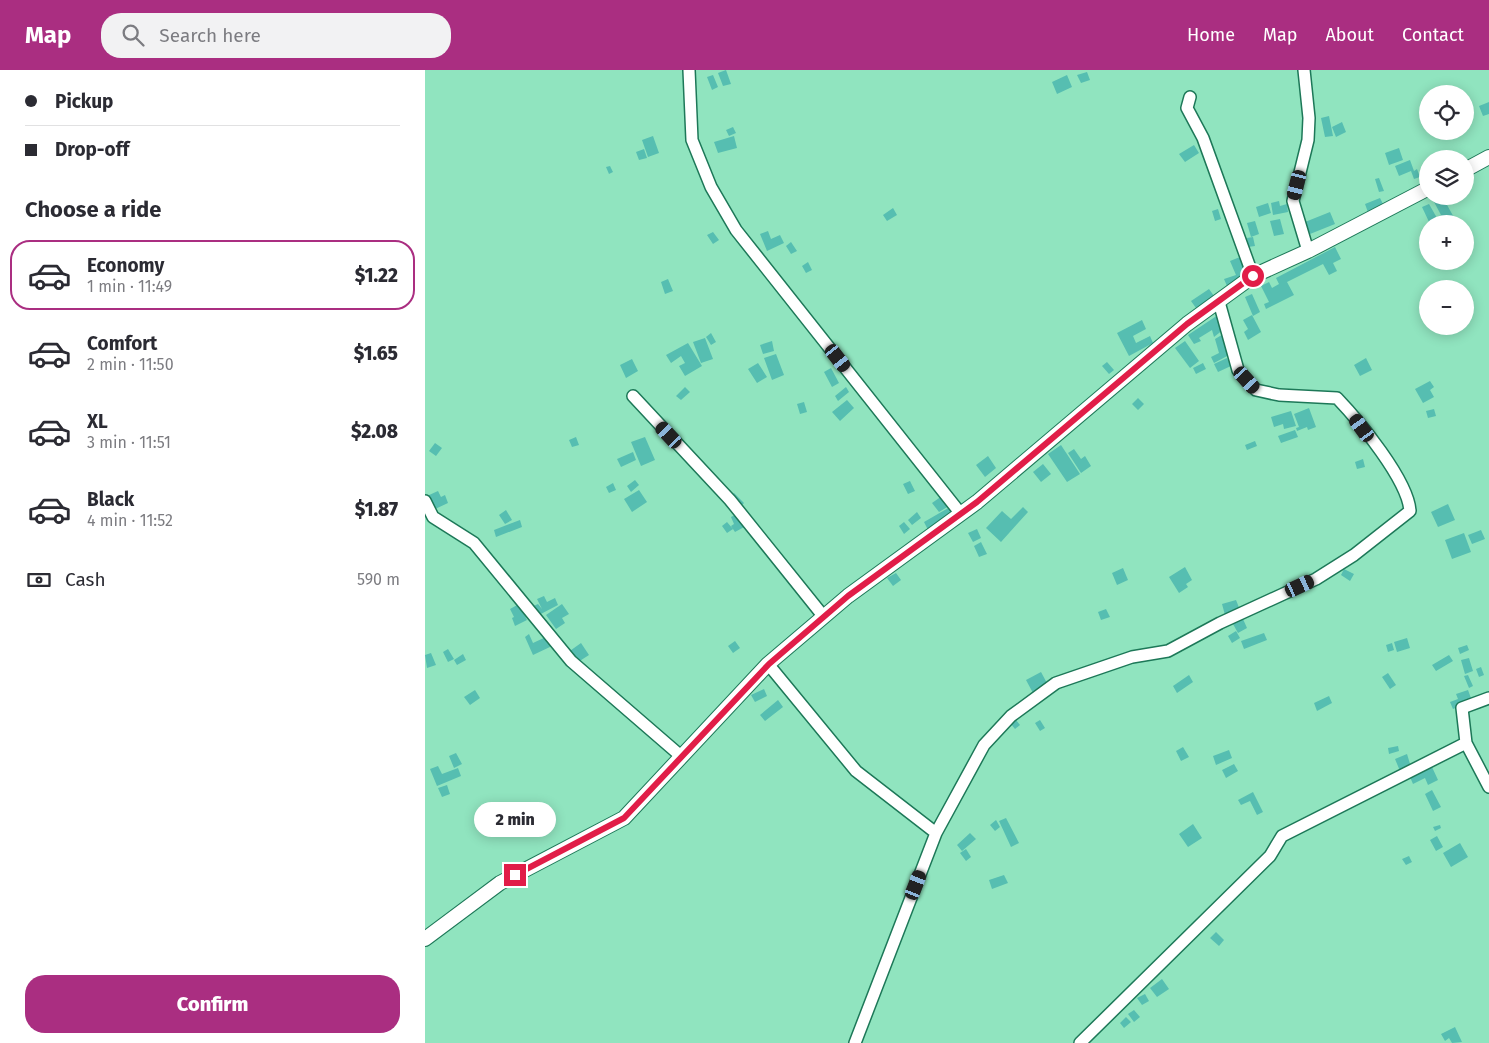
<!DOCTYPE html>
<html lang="en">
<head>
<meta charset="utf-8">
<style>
  :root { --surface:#fff; --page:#f2f2f3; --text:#2b2b33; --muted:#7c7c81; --line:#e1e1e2; --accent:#aa2e81 }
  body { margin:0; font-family:"Fira Sans",sans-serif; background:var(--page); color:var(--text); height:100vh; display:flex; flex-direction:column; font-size:19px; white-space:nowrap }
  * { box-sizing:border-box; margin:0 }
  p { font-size:16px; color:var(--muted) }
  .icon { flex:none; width:28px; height:28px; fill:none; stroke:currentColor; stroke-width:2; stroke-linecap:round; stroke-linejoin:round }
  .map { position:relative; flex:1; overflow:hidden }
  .sheet { display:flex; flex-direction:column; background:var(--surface); width:425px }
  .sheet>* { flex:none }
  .hud { display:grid; align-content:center; height:110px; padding:0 25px; background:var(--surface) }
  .tools { position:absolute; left:994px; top:15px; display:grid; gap:10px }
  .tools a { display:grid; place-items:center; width:55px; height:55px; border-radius:50%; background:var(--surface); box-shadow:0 2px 12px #0003; font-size:25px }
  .end { position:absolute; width:22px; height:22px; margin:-11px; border:6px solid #e11d48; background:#fff; box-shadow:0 0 0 2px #fff }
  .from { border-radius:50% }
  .bubble { position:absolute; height:35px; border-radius:18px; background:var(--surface); box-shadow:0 2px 12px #0003; font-size:16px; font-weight:800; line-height:35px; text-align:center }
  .car { position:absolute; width:15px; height:30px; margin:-15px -8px; border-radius:6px; box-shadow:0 0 4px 1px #0007; background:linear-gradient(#222 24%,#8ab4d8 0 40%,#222 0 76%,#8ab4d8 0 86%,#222 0) }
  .hud b { display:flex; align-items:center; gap:18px; height:48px; font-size:19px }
  .hud b+b { border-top:1px solid var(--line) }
  .hud i { width:12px; height:12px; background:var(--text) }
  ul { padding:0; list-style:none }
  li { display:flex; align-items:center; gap:15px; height:70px; margin:0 10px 8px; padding:0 15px; border:2px solid transparent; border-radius:20px }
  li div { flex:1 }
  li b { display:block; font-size:19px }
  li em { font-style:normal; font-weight:800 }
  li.active { border-color:var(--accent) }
  li>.icon { width:45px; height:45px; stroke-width:1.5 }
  h2 { padding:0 25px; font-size:22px; line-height:60px }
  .pay { display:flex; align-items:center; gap:12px; height:55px; padding:0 25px; font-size:19px }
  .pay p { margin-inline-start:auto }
  .button { display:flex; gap:10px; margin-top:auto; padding:10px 25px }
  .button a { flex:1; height:58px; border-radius:20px; background:var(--accent); color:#fff; font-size:20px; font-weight:800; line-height:58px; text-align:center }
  header { display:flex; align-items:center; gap:30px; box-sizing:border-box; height:70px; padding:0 25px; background:var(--accent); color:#fff }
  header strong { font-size:24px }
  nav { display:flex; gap:28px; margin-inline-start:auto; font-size:18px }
  .search { width:350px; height:45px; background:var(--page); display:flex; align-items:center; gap:12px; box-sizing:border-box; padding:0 18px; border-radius:20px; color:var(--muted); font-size:19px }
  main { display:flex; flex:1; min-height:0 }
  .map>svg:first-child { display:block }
  .building { fill:#56beb1 }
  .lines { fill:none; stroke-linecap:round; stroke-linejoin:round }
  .minor-casing { stroke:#1d7858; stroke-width:14 }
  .tertiary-casing { stroke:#1d7858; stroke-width:16 }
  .minor { stroke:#fff; stroke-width:11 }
  .tertiary { stroke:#fff; stroke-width:14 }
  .route { stroke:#e11d48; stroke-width:6 }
</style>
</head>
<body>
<header>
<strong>Map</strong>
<div class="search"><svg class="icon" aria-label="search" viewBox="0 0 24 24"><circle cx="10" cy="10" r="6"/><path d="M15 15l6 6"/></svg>Search here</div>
<nav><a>Home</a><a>Map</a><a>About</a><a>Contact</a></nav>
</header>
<main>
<section class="sheet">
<div class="hud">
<b><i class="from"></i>Pickup</b>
<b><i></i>Drop-off</b>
</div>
<h2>Choose a ride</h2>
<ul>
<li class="active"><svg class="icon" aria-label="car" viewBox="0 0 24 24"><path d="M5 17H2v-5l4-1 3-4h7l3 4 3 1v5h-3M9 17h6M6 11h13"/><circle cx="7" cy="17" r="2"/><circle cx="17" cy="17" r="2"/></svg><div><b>Economy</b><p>1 min · 11:49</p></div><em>$1.22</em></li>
<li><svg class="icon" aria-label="car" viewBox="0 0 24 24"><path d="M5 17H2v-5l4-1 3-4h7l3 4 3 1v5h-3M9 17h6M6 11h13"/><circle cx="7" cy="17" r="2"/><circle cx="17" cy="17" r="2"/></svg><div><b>Comfort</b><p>2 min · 11:50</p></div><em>$1.65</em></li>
<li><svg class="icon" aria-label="car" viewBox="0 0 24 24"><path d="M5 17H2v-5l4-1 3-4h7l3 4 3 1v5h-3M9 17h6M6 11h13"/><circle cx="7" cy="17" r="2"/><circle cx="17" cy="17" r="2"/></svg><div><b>XL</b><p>3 min · 11:51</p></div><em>$2.08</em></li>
<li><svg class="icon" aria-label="car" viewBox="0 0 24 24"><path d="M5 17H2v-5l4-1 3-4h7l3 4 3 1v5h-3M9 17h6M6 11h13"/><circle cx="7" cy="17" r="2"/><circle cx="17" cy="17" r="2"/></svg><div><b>Black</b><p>4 min · 11:52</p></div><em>$1.87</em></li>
</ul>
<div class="pay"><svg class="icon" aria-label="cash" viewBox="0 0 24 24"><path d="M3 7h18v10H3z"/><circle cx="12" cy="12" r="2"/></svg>Cash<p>590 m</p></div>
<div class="button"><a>Confirm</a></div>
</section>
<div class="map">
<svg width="1064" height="973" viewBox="0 0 1064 973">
  <rect width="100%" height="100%" fill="#90e4bf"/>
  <path class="building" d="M301,0L306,14L298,16L293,3Z
    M662,2L665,10L656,13L652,5Z
    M288,5L293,17L287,20L282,7Z
    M642,5L647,17L632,24L627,12Z
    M1064,32V44L1058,46L1054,36Z
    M904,46L908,66L900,67L896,48Z
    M917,52L921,62L911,67L907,57Z
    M308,57L311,63L304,66L301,60Z
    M228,66L234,83L223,87L217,70Z
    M309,66L312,78L293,83L289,72Z
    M769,75L774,83L760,92L754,84Z
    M974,78L978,90L964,95L960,83Z
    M219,79L222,88L214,90L211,82Z
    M985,90L989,101L992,99L995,107L989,109L986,101L974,106L970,96Z
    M185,96L188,102L184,104L181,97Z
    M954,108L959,121L954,122L950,109Z
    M1017,126L1031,151L1026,154H1005L997,137L1004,134L1012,148L1016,145L1008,130Z
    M955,128L960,138L944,145L940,134Z
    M854,131L855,136L862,134L863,142L848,145L846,133Z
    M843,133L846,143L834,147L831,137Z
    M468,138L472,145L462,151L458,145Z
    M793,139L796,149L790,151L787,141Z
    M905,142L910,154L885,164L880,152Z
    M855,149L859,164L849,166L845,151Z
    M830,151L834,164L826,167L822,153Z
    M343,161L346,169L355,165L359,173L342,181L335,164Z
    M288,162L294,170L288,174L282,165Z
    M828,167L830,176L823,177L822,168Z
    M366,172L372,181L366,184L361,176Z
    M910,177L916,189L908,193L912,201L904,205L898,194L862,212L869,225L841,239L839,234L844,232L836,216L844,212L847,218L854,214L851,208Z
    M815,187L820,200L815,202L828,206L802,216L799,209L811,205L805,191Z
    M383,192L387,200L381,203L377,196Z
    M243,209L248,221L240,224L236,212Z
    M784,219L789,226L771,238L766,231Z
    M827,224L835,242L828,246L820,227Z
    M793,245L799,259L789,267L787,260L774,268L776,271L769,274L763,265Z
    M827,245L836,262L823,270L819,262L823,259L818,250Z
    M717,250L721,259L708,266L711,273L725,266L728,273L704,286L692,263Z
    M286,263L291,272L286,275L281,267Z
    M800,263L806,284L789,293L786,287L794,283L790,269Z
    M280,268L288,289L276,293L268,272Z
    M347,271L349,281L338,284L335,275Z
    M760,271L774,291L765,298L750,278Z
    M263,273L277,296L260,306L254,296L260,293L256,286L246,293L241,285Z
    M351,284L359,305L347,310L339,288Z
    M802,288L806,296L793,302L789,294Z
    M941,288L947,300L935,306L929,295Z
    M207,289L213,301L201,308L195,295Z
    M682,292L689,300L684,304L677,296Z
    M333,293L342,307L332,313L323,299Z
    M778,293L781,299L771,304L768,298Z
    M406,298L414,313L407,317L399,302Z
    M1005,311L1009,317L1005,320L1009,327L998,333L990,319Z
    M260,317L265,322L256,330L251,326Z
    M421,317L424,322L413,331L410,326Z
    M713,328L719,334L713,340L707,334Z
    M422,330L429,338L415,351L407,342Z
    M379,332L382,342L375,344L372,334Z
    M884,338L891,357L883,360L882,357L872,361L871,358L874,357L869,344Z
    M1009,339L1011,346L1003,348L1001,341Z
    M866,341L871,356L859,359L858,354L849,357L846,347Z
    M870,360L873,367L856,373L853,366Z
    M151,367L154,375L147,377L144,370Z
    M220,367L230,390L216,396L206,372Z
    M830,371L832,376L822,380L820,375Z
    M10,373L17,378L11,386L4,381Z
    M636,375L655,404L642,412L623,384Z
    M649,379L656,389L660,386L666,396L656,403L643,383Z
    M208,382L211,390L196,397L192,389Z
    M563,386L571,398L560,407L551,395Z
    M938,389L940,397L932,399L930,392Z
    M618,394L626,404L616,412L608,402Z
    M210,410L214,415L206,422L202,416Z
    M485,411L490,421L483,424L478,414Z
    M188,413L191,420L184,423L181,417Z
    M214,420L222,432L207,442L199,429Z
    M13,421L16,427L20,425L23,433L8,440L2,426Z
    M309,423L319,433L315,437L305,427Z
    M517,426L524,436L514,442L507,433Z
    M1023,434L1030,450L1013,457L1006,442Z
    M525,437L530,445L503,460L499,452Z
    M598,437L603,442L576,472L561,458L577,441L586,449Z
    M81,440L87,450L80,454L74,445Z
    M492,442L496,448L487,455L483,450Z
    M314,443L321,456L310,462L306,456L309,454L306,447Z
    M95,450L97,457L71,467L69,460Z
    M302,452L308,459L302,463L297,456Z
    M479,452L485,459L479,464L474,456Z
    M552,459L556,468L548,472L543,463Z
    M1056,460L1060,469L1047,474L1043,465Z
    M1039,463L1046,482L1027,489L1020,470Z
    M556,472L562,484L554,487L549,476Z
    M760,497L767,510L761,514L763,517L754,523L744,507Z
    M698,498L703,510L692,515L687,503Z
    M919,499L929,504L925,511L916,505Z
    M471,503L476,510L468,516L462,508Z
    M119,526L122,532L130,528L133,535L110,547L102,539L113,534L117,539L112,529Z
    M811,530L815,540L800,545L797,534Z
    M94,534L102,550L90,556L87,548L89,547L85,539Z
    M137,534L144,544L137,548L140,553L131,559L121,545Z
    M681,539L685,547L676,550L673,542Z
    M818,549L822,558L813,563L808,554Z
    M811,561L815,568L807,573L803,566Z
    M839,563L842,570L819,579L816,571Z
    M104,564L108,573L123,566L127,576L108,585L100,567Z
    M982,568L985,578L972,582L969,572Z
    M310,571L315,578L308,583L303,576Z
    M156,573L164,585L150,594L142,583Z
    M967,573L969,580L963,582L961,575Z
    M1042,575L1044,580L1035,584L1033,578Z
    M23,579L29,589L23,592L18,582Z
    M6,583L11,595L2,598L0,585Z
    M38,584L41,590L32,595L29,590Z
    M1024,585L1028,591L1011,601L1007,595Z
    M1044,588L1048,601L1040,604L1036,590Z
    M1056,597L1059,605L1054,607L1051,599Z
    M616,602L623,615L608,623L601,610Z
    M963,603L971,615L965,619L957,607Z
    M764,605L768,612L752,623L748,616Z
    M1043,605L1048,616L1044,618L1039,606Z
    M339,619L342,626L330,632L326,625Z
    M50,620L55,628L45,635L39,627Z
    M1043,620L1047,631L1028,639L1025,632L1033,629L1031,624Z
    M904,626L907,633L892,641L889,633Z
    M353,630L358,637L340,651L335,645Z
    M591,650L595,655L590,659L586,654Z
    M615,650L620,658L615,661L610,653Z
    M973,676L974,681L964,684L963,678Z
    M758,677L764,687L756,691L751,681Z
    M804,680L807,688L791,695L788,686Z
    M31,683L37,694L29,698L24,686Z
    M982,684L986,697L975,701L970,689Z
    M809,694L813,701L801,708L797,700Z
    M13,696L17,704L33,698L36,706L12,716L5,699Z
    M1007,697L1013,710L1003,715L1000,708L988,714L985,707Z
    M22,715L25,724L17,727L13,718Z
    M1007,720L1016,737L1008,741L1000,724Z
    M828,722L838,742L832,745L825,731L816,735L813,730Z
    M581,748L594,773L586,777L574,751Z
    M571,750L575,757L570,761L565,755Z
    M768,754L777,768L763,777L754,764Z
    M1015,755L1016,758L1010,761L1008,757Z
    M545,763L551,769L537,781L532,775Z
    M1012,766L1018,777L1011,781L1005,770Z
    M1035,773L1043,787L1026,797L1018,783Z
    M541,779L546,787L541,791L535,783Z
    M984,786L987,792L981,795L977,789Z
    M579,805L583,813L567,819L564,810Z
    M791,862L799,870L794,876L785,868Z
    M737,909L744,919L732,927L725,918Z
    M720,924L724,931L717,935L712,928Z
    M709,940L715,947L709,952L703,944Z
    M701,947L706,952L699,958L695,953Z
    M1030,957L1037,972L1027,973L1024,968L1020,971L1016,964Z"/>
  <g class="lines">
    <defs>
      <path id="minor" d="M264,0L267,70L286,117L311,160L536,444
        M879,0L884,48L883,70L868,131L883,181
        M765,27L762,38L778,68L828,206
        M208,326L305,430L399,547
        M0,431L8,447L49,473L146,591L257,687
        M343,594L431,701L511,763
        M1041,673L1037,638L1064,628
        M430,973L511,763L559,675L586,646L631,613L707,587L743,581L795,553L891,509L929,485L985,441C983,410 934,351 912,328L854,325L831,320L813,300L794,232
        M655,973L845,786L857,766L1041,673L1064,717"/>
      <path id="tertiary" d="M1040,100L1064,87
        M0,869L75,813L199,748L343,594L423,526L552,432L762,254L828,206L883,181L1002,119"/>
    </defs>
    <use href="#minor" class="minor-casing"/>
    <use href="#tertiary" class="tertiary-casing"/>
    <use href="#minor" class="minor"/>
    <use href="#tertiary" class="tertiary"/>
  </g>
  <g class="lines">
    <path class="route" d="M90,805L199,748L344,594L423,526L552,432L762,254L828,206"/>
  </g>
</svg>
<div class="tools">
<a><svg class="icon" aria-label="locate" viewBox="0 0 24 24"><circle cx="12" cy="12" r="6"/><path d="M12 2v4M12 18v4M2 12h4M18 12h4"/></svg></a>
<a><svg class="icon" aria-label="layers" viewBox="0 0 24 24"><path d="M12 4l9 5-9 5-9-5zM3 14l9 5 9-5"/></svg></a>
<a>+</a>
<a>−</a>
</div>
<i class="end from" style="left:828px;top:206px"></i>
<i class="end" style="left:90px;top:805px"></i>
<div class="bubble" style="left:49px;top:732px;width:82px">2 min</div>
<i class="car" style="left:872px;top:115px;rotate:194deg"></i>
<i class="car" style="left:413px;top:288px;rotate:142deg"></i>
<i class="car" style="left:822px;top:310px;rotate:138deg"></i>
<i class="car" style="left:937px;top:358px;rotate:324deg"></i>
<i class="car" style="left:244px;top:365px;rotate:317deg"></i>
<i class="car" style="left:875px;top:516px;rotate:65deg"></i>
<i class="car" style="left:491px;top:815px;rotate:21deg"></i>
</div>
</main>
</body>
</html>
